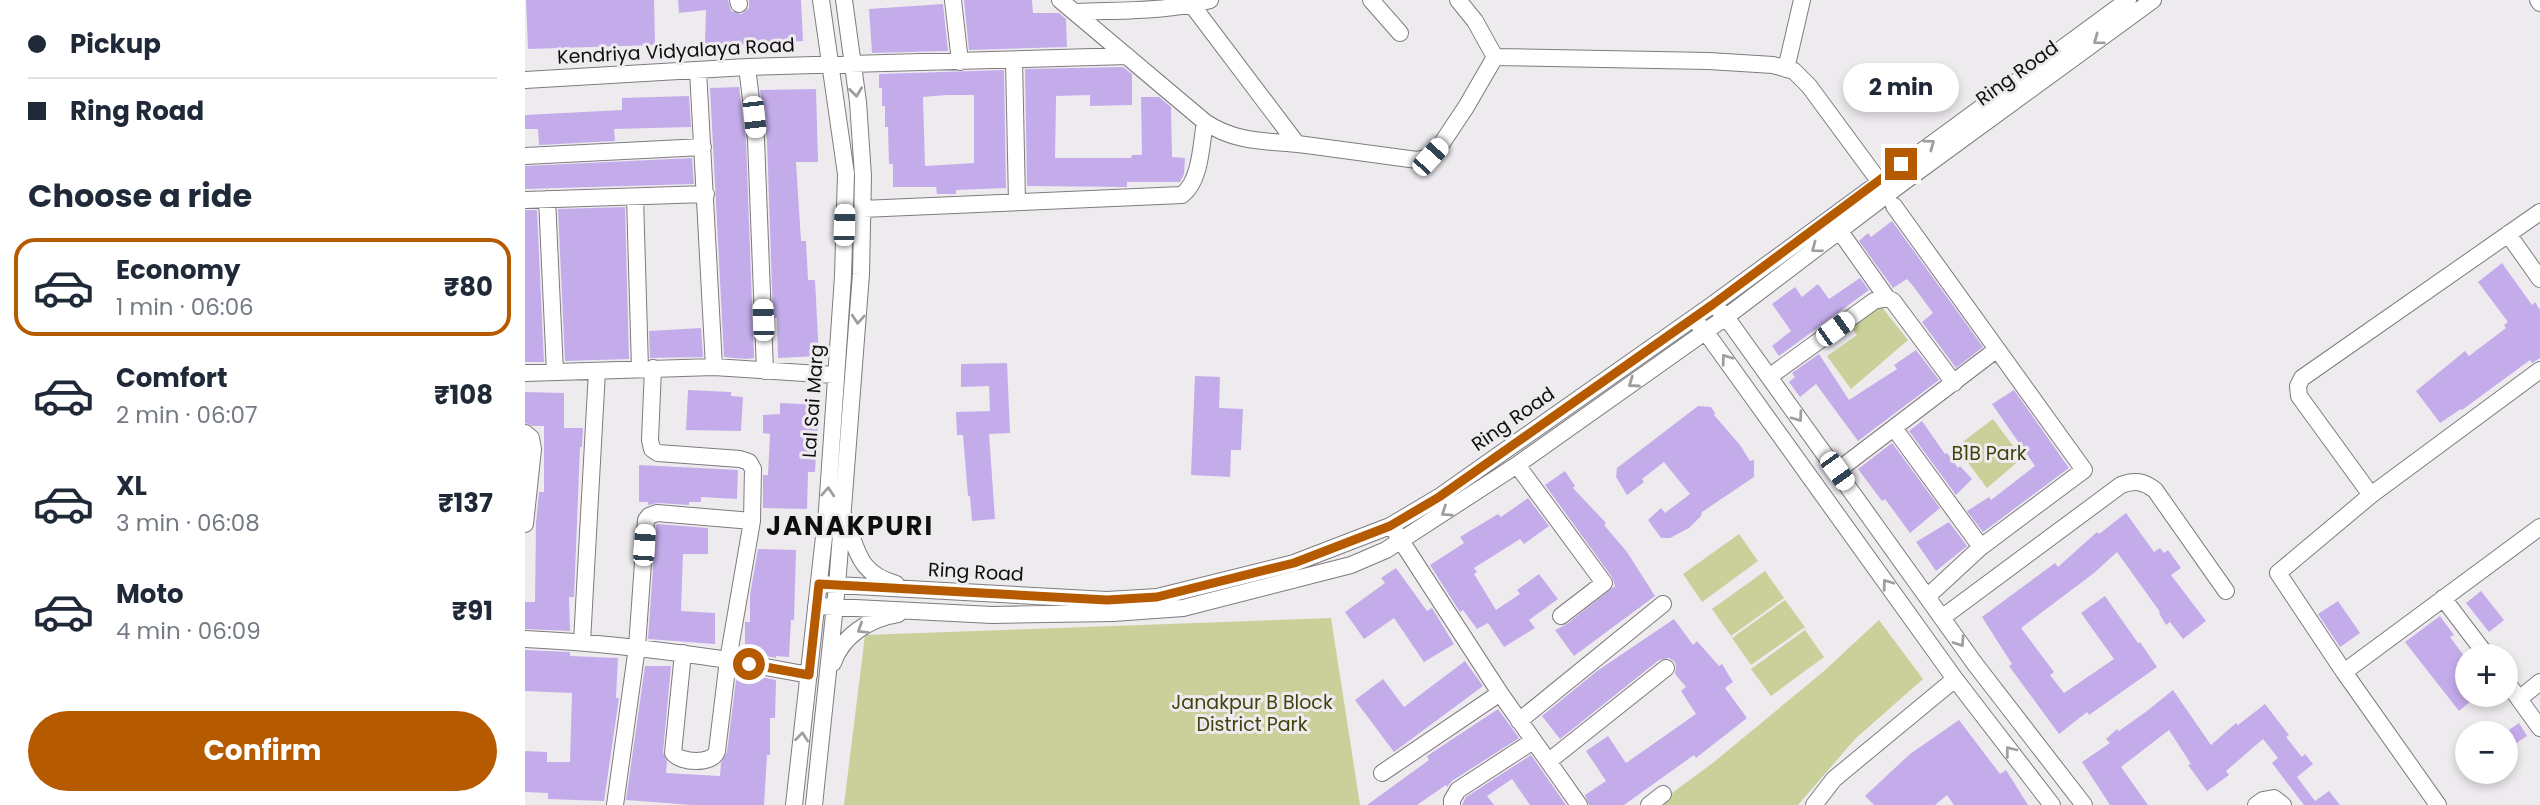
<!DOCTYPE html>
<html lang="en">
<head>
<meta charset="utf-8">
<style>
  :root { --surface:#fff; --page:#f2f2f3; --text:#1f2937; --muted:#747a83; --line:#e0e1e3; --accent:#b65a00 }
  body { margin:0; font-family:Poppins,sans-serif; background:var(--page); color:var(--text); height:100vh; display:flex; flex-direction:column; font-size:26px; white-space:nowrap }
  * { box-sizing:border-box; margin:0 }
  p { font-size:23px; color:var(--muted) }
  .icon { flex:none; width:38px; height:38px; fill:none; stroke:currentColor; stroke-width:2; stroke-linecap:round; stroke-linejoin:round }
  .map { position:relative; flex:1; overflow:hidden }
  .sheet { display:flex; flex-direction:column; background:var(--surface); width:525px }
  .sheet>* { flex:none }
  .banner { display:grid; align-content:center; height:154px; padding:0 28px; background:var(--surface) }
  .buttons { position:absolute; left:1930px; top:644px; display:grid; gap:14px }
  .buttons a { display:grid; place-items:center; width:63px; height:63px; border-radius:50%; background:var(--surface); box-shadow:0 4px 10px #0003; font-size:35px }
  .end { position:absolute; width:32px; height:32px; margin:-16px; border:9px solid #b65a00; background:#fff; box-shadow:0 0 0 4px #fff }
  .from { border-radius:50% }
  .bubble { position:absolute; height:49px; border-radius:24px; background:var(--surface); box-shadow:0 4px 10px #0003; font-size:23px; font-weight:700; line-height:49px; text-align:center }
  .car { position:absolute; width:21px; height:42px; margin:-21px -10px; border-radius:9px; box-shadow:0 0 5px 2px #0007; background:linear-gradient(#fff 24%,#345 0 40%,#fff 0 76%,#345 0 86%,#fff 0) }
  .banner b { display:flex; align-items:center; gap:24px; height:66px; font-size:26px }
  .banner b+b { border-top:2px solid var(--line) }
  .banner i { width:18px; height:18px; background:var(--text) }
  ul { padding:0; list-style:none }
  li { display:flex; align-items:center; gap:21px; height:98px; margin:0 14px 10px; padding:0 14px; border:4px solid transparent; border-radius:21px }
  li div { flex:1 }
  li b { display:block; font-size:26px }
  li em { font-style:normal; font-weight:700 }
  li.active { border-color:var(--accent) }
  li>.icon { width:63px; height:63px; stroke-width:1.5 }
  h2 { padding:0 28px; font-size:32px; line-height:84px }
  .primary-button { display:flex; gap:14px; margin-top:auto; padding:14px 28px }
  .primary-button a { flex:1; height:80px; border-radius:42px; background:var(--accent); color:#fff; font-size:28px; font-weight:700; line-height:80px; text-align:center }
  main { display:flex; flex:1; min-height:0 }
  .map>svg:first-child { display:block }
  .green { fill:#cad099 }
  .building { fill:#c4aceb; fill-rule:evenodd }
  .lines { fill:none; stroke-linecap:round; stroke-linejoin:round }
  .minor-casing { stroke:#7e7b7f; stroke-width:18 }
  .minor { stroke:#fff; stroke-width:16 }
  .oneway { stroke:#9f9f9f }
  .route { stroke:#b65a00; stroke-width:9 }
  .labels { text-anchor:middle; dominant-baseline:central; stroke-width:6; stroke-linejoin:round; paint-order:stroke }
  .street-label { font-size:19px; fill:#0f0e0f; stroke:#eeebef }
  .park-label { font-size:19px; fill:#3f420b; stroke:#eeebef }
  .district-label { font-size:26px; font-weight:bold; letter-spacing:2px; fill:#0f0e0f; stroke:#eeebef }
</style>
</head>
<body>
<main>
<section class="sheet">
<div class="banner">
<b><i class="from"></i>Pickup</b>
<b><i></i>Ring Road</b>
</div>
<h2>Choose a ride</h2>
<ul>
<li class="active"><svg class="icon" aria-label="car" viewBox="0 0 24 24"><path d="M5 17H2v-5l4-1 3-4h7l3 4 3 1v5h-3M9 17h6M6 11h13"/><circle cx="7" cy="17" r="2"/><circle cx="17" cy="17" r="2"/></svg><div><b>Economy</b><p>1 min · 06:06</p></div><em>₹80</em></li>
<li><svg class="icon" aria-label="car" viewBox="0 0 24 24"><path d="M5 17H2v-5l4-1 3-4h7l3 4 3 1v5h-3M9 17h6M6 11h13"/><circle cx="7" cy="17" r="2"/><circle cx="17" cy="17" r="2"/></svg><div><b>Comfort</b><p>2 min · 06:07</p></div><em>₹108</em></li>
<li><svg class="icon" aria-label="car" viewBox="0 0 24 24"><path d="M5 17H2v-5l4-1 3-4h7l3 4 3 1v5h-3M9 17h6M6 11h13"/><circle cx="7" cy="17" r="2"/><circle cx="17" cy="17" r="2"/></svg><div><b>XL</b><p>3 min · 06:08</p></div><em>₹137</em></li>
<li><svg class="icon" aria-label="car" viewBox="0 0 24 24"><path d="M5 17H2v-5l4-1 3-4h7l3 4 3 1v5h-3M9 17h6M6 11h13"/><circle cx="7" cy="17" r="2"/><circle cx="17" cy="17" r="2"/></svg><div><b>Moto</b><p>4 min · 06:09</p></div><em>₹91</em></li>
</ul>
<div class="primary-button"><a>Confirm</a></div>
</section>
<div class="map">
<svg width="2015" height="805" viewBox="0 0 2015 805">
  <rect width="100%" height="100%" fill="#eeebef"/>
  <path class="green" d="M1352,301L1383,340L1326,389L1302,356L1332,335L1323,323Z
    M1468,419L1497,458L1462,488L1431,447Z
    M1214,534L1233,561L1177,602L1158,574Z
    M1240,571L1259,598L1206,636L1187,609Z
    M1260,600L1280,627L1226,665L1207,638Z
    M806,618L835,805H319L340,635Z
    M1354,620L1398,679L1330,739L1273,805H1131L1189,762L1299,671Z
    M1280,630L1299,657L1246,696L1226,669Z"/>
  <path class="building" d="M1,0H129L130,45L3,49Z
    M153,0H203L206,11L216,14L224,8V0H276L278,41L206,45L180,43L181,10L154,13Z
    M439,0H507L508,13H534L541,19L542,47L444,50Z
    M418,4L423,51L347,53L344,9Z
    M598,67L607,74V105L565,106V95L531,96L530,158H606L607,155H617L616,97H634L646,107L647,157L660,158L659,174L655,182H602V187L502,186L500,69Z
    M479,70L481,188L431,190V194H412L411,187H368V164H364L363,127H360V106H357V88H354V74ZM421,95H449V163L400,166L398,97Z
    M214,87L221,141L229,358L221,359L199,357L185,88Z
    M291,89L293,162H271L276,241H281L283,280H290L294,356L253,358L252,318H248L242,140L235,90Z
    M164,96L166,127L89,129L90,141L14,145L13,129H0V115L97,110V98Z
    M167,158L169,184L0,189V166Z
    M100,207L104,359L40,361L33,209Z
    M0,210H12L19,362H0Z
    M1367,221L1458,347L1431,368L1397,322L1408,313L1388,286L1382,279L1368,288L1334,241L1343,233L1346,237Z
    M1977,263L2007,305L2010,302L2015,310V358L2007,363L2005,360L1937,410L1936,409L1915,423L1891,391L1940,351L1944,356L1981,328L1979,325L1983,322L1953,282Z
    M1335,278L1344,290L1254,356L1247,346L1266,331L1247,304L1270,287L1277,297L1293,284L1304,299Z
    M176,328L178,357L125,358L124,331Z
    M1391,350L1414,380L1333,441L1291,384L1275,397L1264,382L1270,377L1267,373L1294,354L1324,400L1372,369L1369,365Z
    M482,363L485,433L464,434L470,519L447,521L445,496H443L438,435H432L431,412L465,411L464,386L436,387V364Z
    M670,376L695,377L694,408L718,409L716,450H706L705,477L666,475Z
    M163,390L206,392V396L218,397L216,431L161,430Z
    M1489,390L1544,468L1458,532L1442,511L1464,497L1466,500L1510,466L1467,404Z
    M0,392L39,393V428H58L57,447H55L49,597H44L45,631L0,629V602H10L11,523L14,492H19V426H8L0,423Z
    M255,403L294,405L290,472H283L282,509L238,508V475H243L245,434L238,433V415L255,414Z
    M1173,406L1186,407L1190,413L1189,415L1215,445L1225,461L1229,460V477L1177,512L1176,516L1164,528L1145,538H1136L1123,520L1136,508L1140,513L1165,494L1139,462L1117,479L1119,482L1102,495L1091,477L1092,468Z
    M1397,421L1420,454L1422,453L1433,468L1435,466L1447,479L1431,495L1384,431Z
    M1367,443L1415,508L1385,533L1360,499L1357,501L1333,469Z
    M114,465L213,470L212,499L176,497V502H164V505L133,503L123,505V502H114Z
    M1040,471L1050,486L1048,488L1081,523L1079,525L1102,552L1130,596L1049,656L1030,630L1042,624L1090,586L1087,577L1020,485Z
    M1003,498L1024,526L999,544L995,539L949,568L952,572L949,574L971,610L995,594L992,590L1014,574L1033,599L1004,620L1010,628L979,647L963,623L952,629L938,610L935,612L905,565L939,543L935,537L973,514L976,517Z
    M1601,513L1629,552L1635,548L1639,553L1643,550L1656,568L1646,575L1681,621L1658,639L1645,622L1641,625L1634,613L1635,612L1592,552L1569,573L1496,628L1529,672L1525,675L1539,693L1589,659L1556,613L1580,596L1613,643L1615,642L1632,667L1564,715L1562,712L1534,734L1484,666L1487,664L1457,617L1530,563L1533,567L1572,532L1574,534Z
    M1424,522L1442,546L1411,571L1391,542Z
    M133,524L183,528V554H158L156,611L190,613V644L123,639L131,525Z
    M233,549L271,550L269,620H266L264,657L251,656V658L220,652V622H225V595Z
    M871,568L902,611L907,608L929,644L899,662L869,618L839,639L820,612L860,583L856,578Z
    M1956,591L1979,620L1964,632L1941,603Z
    M1813,601L1835,633L1815,647L1793,614Z
    M1915,616L1929,635L1925,637L1942,660V695H1953L1934,711L1880,642Z
    M1149,619L1168,645L1172,641L1194,666L1197,664L1208,682L1200,688L1222,718L1171,758L1169,755L1099,805H1064L1060,795L1081,781L1061,751L1083,736L1101,763L1171,714L1156,691L1161,687L1150,674L1151,667L1150,662L1144,658L1134,660L1035,739L1017,716L1072,671Z
    M0,650L45,652V656L93,658L91,698H94L79,801L23,799V793L0,792V751L22,752V762H45L47,693L0,691Z
    M940,661L958,686L869,752L830,700L858,679L879,707Z
    M120,666H146L138,752L142,762L141,773L195,776L196,763L202,752L212,672L251,680L250,718H245V755H242L239,805H167L101,800Z
    M1648,690L1686,745L1711,723L1713,725L1740,704L1764,735L1761,737L1777,757L1780,754L1788,764L1772,777L1790,801L1804,791L1815,805H1779L1747,763L1753,758L1738,739L1701,771L1704,775L1682,791L1663,765L1666,764L1644,730L1596,767L1623,805H1585L1557,762L1585,743L1581,739L1592,729L1594,731L1622,711Z
    M973,709L994,738L927,781L922,787L921,785L892,805H842L904,760L902,756Z
    M1434,720L1475,774L1481,770L1503,805H1429L1422,795L1410,805H1349L1340,796L1385,754Z
    M1994,723L2002,736L1981,750V732Z
    M1006,755L1041,805H1005L987,779L962,796L969,805H937L941,797Z"/>
  <g class="lines">
    <defs>
      <path id="minor" d="M213,0L214,4
        M428,0L435,62
        M535,0L680,122C709,142 740,141 773,144C813,149 853,155 892,160L905,157L915,146L941,107L970,57
        M846,0L875,33
        M933,0L950,21L970,57
        M2013,0L2015,3
        M667,5L772,144
        M551,12C595,10 642,12 685,0
        M970,57L1184,61L1248,65L1269,71L1284,86L1354,181L1361,188
        M489,60L492,202
        M222,67L231,140L240,371
        M1261,69L1277,0
        M173,70L189,367
        M0,80L222,67L602,56
        M0,156L178,147
        M110,197L115,369
        M22,199L30,372
        M0,200L181,194
        M1369,206L1559,470L1456,547
        M337,209L657,195C676,181 676,144 680,122
        M1314,230L1362,298
        M1983,234L2015,279
        M1195,311L1201,317L1450,664L1559,805
        M1174,325L1180,331L1430,679L1527,805
        M128,368L125,440L127,449L133,453L215,459L224,462L228,469L227,521L203,660L284,675
        M0,373L189,367L310,375
        M1244,377L1349,301L1362,298L1368,301L1429,383
        M1369,428L1456,547L1403,596
        M0,433L6,438L8,449L0,524
        M992,465L1079,583L1036,616
        M1312,471L1471,350
        M1846,495L1774,396L1773,386L1777,378L2015,212
        M320,518C333,552 333,573 371,584
        M871,533L975,693L1054,805
        M294,584L582,600L632,597L769,563L865,526L914,497L1187,305L1603,0
        M1918,598L1962,656
        M291,606L467,615L588,613L658,608L826,565L861,550L992,465L1201,317L1376,184L1628,0
        M1418,617L1596,485C1610,480 1618,481 1630,490L1701,591
        M0,639C68,642 136,650 203,660L192,751C188,765 155,763 148,753L158,653
        M57,642L72,371
        M308,663C317,636 345,618 373,614
        M1819,672L2015,527
        M1981,681L2015,728
        M1994,699L2015,682
        M994,721L1138,604
        M1024,761L1141,668
        M857,773L975,693
        M90,805L112,647L121,520L124,516L132,513L227,521
        M269,805L302,510L318,276L321,174L296,0
        M289,805L312,586L336,274L338,176L333,102L319,0
        M927,805V800L933,790L1008,741
        M1124,805L1138,794
        M1289,805L1309,779L1430,679
        M1731,805L1738,800L1749,798L1758,805
        M1913,805L1819,672L1753,573L1846,495L2015,370"/>
    </defs>
    <use href="#minor" class="minor-casing"/>
    <use href="#minor" class="minor"/>
  </g>
  <defs><path id="oneway-chevron" d="M-2-3.5L2.5 0L-2 3.5" fill="none" stroke-width="1.6" stroke-linecap="round" stroke-linejoin="round" transform="scale(1.75)"/></defs>
  <g class="oneway">
    <use href="#oneway-chevron" transform="translate(1573 40) rotate(144)"/>
    <use href="#oneway-chevron" transform="translate(331 92) rotate(83)"/>
    <use href="#oneway-chevron" transform="translate(1405 144) rotate(-36)"/>
    <use href="#oneway-chevron" transform="translate(1291 248) rotate(143)"/>
    <use href="#oneway-chevron" transform="translate(333 319) rotate(94)"/>
    <use href="#oneway-chevron" transform="translate(1201 359) rotate(-126)"/>
    <use href="#oneway-chevron" transform="translate(1108 383) rotate(145)"/>
    <use href="#oneway-chevron" transform="translate(1273 417) rotate(54)"/>
    <use href="#oneway-chevron" transform="translate(303 492) rotate(-86)"/>
    <use href="#oneway-chevron" transform="translate(921 512) rotate(146)"/>
    <use href="#oneway-chevron" transform="translate(1362 584) rotate(-126)"/>
    <use href="#oneway-chevron" transform="translate(337 629) rotate(148)"/>
    <use href="#oneway-chevron" transform="translate(1435 642) rotate(56)"/>
    <use href="#oneway-chevron" transform="translate(277 737) rotate(-84)"/>
    <use href="#oneway-chevron" transform="translate(1485 751) rotate(-128)"/>
  </g>
  <g class="lines">
    <path class="route" d="M224,664L284,675L294,584L582,600L632,597L769,563L865,526L914,497L1187,305L1376,164"/>
  </g>
  <g class="labels">
    <g class="street-label">
      <text transform="translate(151 51) rotate(-3)">Kendriya Vidyalaya Road</text>
      <text transform="translate(1492 73) rotate(-36)">Ring Road</text>
      <text transform="translate(288 401) rotate(-86)">Lal Sai Marg</text>
      <text transform="translate(988 419) rotate(-35)">Ring Road</text>
      <text transform="translate(451 572) rotate(3)">Ring Road</text>
    </g>
    <g class="park-label">
      <text x="1464" y="453">B1B Park</text>
      <text x="727" y="702">Janakpur B Block<tspan x="727" dy="22">District Park</tspan></text>
    </g>
    <g class="district-label">
      <text x="325" y="526">JANAKPURI</text>
    </g>
  </g>
</svg>
<div class="buttons">
<a>+</a>
<a>−</a>
</div>
<i class="end from" style="left:224px;top:664px"></i>
<i class="end" style="left:1376px;top:164px"></i>
<div class="bubble" style="left:1318px;top:63px;width:116px">2 min</div>
<i class="car" style="left:229px;top:117px;rotate:174deg"></i>
<i class="car" style="left:905px;top:157px;rotate:42deg"></i>
<i class="car" style="left:319px;top:225px;rotate:2deg"></i>
<i class="car" style="left:238px;top:320px;rotate:358deg"></i>
<i class="car" style="left:1310px;top:329px;rotate:54deg"></i>
<i class="car" style="left:1312px;top:471px;rotate:144deg"></i>
<i class="car" style="left:119px;top:545px;rotate:4deg"></i>
</div>
</main>
</body>
</html>
